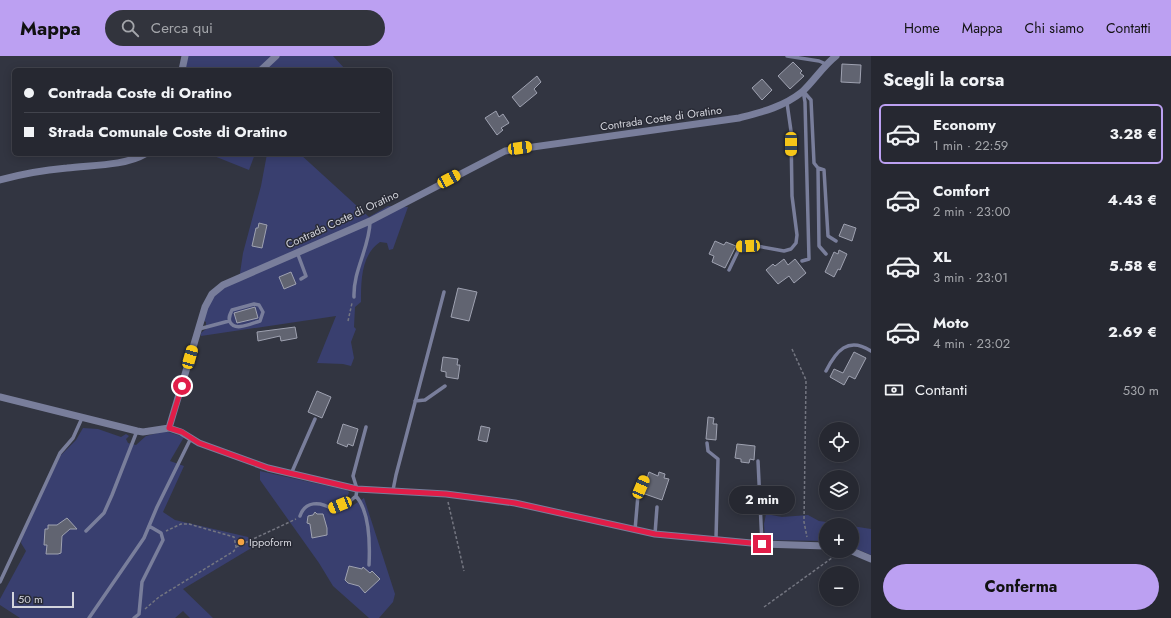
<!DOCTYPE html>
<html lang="it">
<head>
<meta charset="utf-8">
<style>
  :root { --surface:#262831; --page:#32343d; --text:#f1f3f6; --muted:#a4a6ab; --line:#42444d; --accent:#bca0f2 }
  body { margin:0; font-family:Jost,sans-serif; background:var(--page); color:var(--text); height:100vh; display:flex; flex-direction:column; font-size:15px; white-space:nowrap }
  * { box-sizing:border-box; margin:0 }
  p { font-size:13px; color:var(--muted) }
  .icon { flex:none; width:22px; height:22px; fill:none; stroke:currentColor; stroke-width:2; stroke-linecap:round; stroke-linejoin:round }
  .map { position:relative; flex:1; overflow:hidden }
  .panel { display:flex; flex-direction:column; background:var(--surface); width:300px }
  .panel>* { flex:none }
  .hud { position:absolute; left:12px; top:12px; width:380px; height:88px; border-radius:6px; box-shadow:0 2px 10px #0003,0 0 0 1px var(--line); display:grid; align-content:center; height:88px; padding:0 12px; background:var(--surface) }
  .buttons { position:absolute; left:819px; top:366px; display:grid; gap:8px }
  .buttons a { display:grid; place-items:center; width:40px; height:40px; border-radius:50%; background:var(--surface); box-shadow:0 2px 10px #0003,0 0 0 1px var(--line); font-size:20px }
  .scale { position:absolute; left:12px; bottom:10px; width:62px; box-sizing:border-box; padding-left:4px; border:2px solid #d3d4dc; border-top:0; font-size:11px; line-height:14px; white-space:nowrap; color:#d3d4dc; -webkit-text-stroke:3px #292b36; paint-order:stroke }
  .end { position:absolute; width:18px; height:18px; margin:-9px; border:5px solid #e11d48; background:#fff; box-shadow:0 0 0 2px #fff }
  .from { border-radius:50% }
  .bubble { position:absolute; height:28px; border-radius:14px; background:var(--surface); box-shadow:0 2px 10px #0003,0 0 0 1px var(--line); font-size:13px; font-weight:700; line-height:28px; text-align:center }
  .car { position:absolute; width:12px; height:24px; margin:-12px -6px; border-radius:5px; box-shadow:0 0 3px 1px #0007; background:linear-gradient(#f5c518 24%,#345 0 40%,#f5c518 0 76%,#345 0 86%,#f5c518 0) }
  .hud b { display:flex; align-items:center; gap:14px; height:38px; font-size:15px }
  .hud b+b { border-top:1px solid var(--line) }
  .hud i { width:10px; height:10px; background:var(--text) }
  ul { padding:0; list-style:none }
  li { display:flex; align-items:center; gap:12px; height:60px; margin:0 8px 6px; padding:0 4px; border:2px solid transparent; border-radius:6px }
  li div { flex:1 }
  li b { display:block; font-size:15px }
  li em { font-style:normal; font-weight:700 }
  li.current { border-color:var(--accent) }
  li>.icon { width:36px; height:36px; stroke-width:1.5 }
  h2 { padding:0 12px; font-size:18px; line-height:48px }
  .pay { display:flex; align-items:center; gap:10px; height:44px; padding:0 12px; font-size:15px }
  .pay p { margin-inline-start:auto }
  .cta { display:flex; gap:8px; margin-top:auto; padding:8px 12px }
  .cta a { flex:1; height:46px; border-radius:24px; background:var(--accent); color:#111; font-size:16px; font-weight:700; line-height:46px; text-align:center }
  header { display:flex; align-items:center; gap:24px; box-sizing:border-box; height:56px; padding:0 20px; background:var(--accent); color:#111 }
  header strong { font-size:19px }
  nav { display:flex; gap:22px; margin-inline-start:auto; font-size:14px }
  .search { width:280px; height:36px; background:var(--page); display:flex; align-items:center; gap:10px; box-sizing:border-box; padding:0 14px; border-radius:22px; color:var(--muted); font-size:15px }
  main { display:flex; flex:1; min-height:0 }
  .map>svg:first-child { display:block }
  .green { fill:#393f6f }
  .building { fill:#616471; stroke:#9fa2b1 }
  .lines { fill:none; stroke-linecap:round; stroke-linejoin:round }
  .path { stroke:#747681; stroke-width:1.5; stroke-dasharray:3 2; stroke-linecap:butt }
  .service { stroke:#797e9b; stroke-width:3.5 }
  .minor { stroke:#797e9b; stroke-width:7 }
  .route { stroke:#e11d48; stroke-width:5 }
  .poi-dot { fill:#f4a344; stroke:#292b36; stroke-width:1.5 }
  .labels { text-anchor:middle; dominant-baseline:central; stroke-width:3; stroke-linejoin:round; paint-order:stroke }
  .street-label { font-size:11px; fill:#d3d4dc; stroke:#292b36 }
  .poi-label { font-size:11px; fill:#d3d4dc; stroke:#292b36; text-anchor:start }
</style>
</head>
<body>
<header>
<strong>Mappa</strong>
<div class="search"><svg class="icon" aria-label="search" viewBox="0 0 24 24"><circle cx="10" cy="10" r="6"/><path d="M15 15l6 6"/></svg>Cerca qui</div>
<nav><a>Home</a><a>Mappa</a><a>Chi siamo</a><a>Contatti</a></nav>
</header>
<main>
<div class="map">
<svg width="871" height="562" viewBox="0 0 871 562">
  <rect width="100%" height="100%" fill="#323541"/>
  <path class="green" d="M188,0H333L346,14H185Z
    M209,98H255L249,114Z
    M267,98H300L369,161L388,150L408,151L393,193L389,194L387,187L380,186C361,199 361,225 361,246L355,251L354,271L356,273L351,286L354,302L351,310L343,308L317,307L336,260L201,280V277L206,273V266L202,264L213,238L239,224L243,197L261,130Z
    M83,372L98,373L121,381L126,378L129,380L126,383L128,387L136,389L146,380L165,375L184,381L170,405L184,410L163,456L175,464L248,481L253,491L183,533L213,562H190L183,555L175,562H20L0,549V543L26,495L21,487L23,476L61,399L76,384Z
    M260,415L346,434L349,436L347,443L352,450L364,442L395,538L393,546L379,562H369L333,530L319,507L260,424Z
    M766,458L782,461L808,459L819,465L849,469H826V485L765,484L764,468Z
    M852,470L871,473V499L852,491Z"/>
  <path class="building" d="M793,6L802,15L800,17L804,20L790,33L778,20Z
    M842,8L861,9L860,27L841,26Z
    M537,20L541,26L534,33L537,37L520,51L512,41Z
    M762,23L772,34L762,44L752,32Z
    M496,55L499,61L503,58L509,67L501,72L503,74L497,79L485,62Z
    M259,167L267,169L262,192L252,190L256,172H258Z
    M844,168L856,172L852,185L839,180Z
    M715,185L724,189L726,186L736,190L725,212L712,206L714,200L709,198Z
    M839,194L847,198L840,214L838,213L834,221L825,216L834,196L838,198Z
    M784,203L788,209L795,203L806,217L794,227L789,220L778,228L766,214L773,208L775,210Z
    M291,216L296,228L284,233L279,221Z
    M458,232L477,236L469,265L451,261Z
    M255,251L258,262L237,267L234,257Z
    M295,271L297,282L281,285L280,280L258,285L257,276Z
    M854,296L866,302L855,323L849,320L844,329L830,321L834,313L843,317Z
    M443,301L458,303L457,309H460L458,323L446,321V316L441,315Z
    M317,335L331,341L322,362L308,356Z
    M708,361L714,362L713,368H717L716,384L706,383Z
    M343,368L358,373L353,390L348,388L347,391L337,387Z
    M481,370L490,372L487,386L478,384Z
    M737,388L755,390L754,404L750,403L749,407L741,406V403L735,402Z
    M649,416L658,420L659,416L665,418L664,422L669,423L662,444L642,437Z
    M315,456L317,458H323L327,472V479L312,482L310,468L307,467L308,460L313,459Z
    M67,462L77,473H70L62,480L61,497L58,498H46L47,489H44L45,473H48V469H57Z
    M349,510L362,513L363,511L370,517L372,515L380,523L365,537L359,530L348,527L345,524Z"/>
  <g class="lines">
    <path class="path" d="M348,265L352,247
      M792,293L806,324L804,466L807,481
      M448,446L464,515
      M236,491L296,463
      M764,551L836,499L838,495
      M145,553L159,541L234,495L236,491L234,481L189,468H181L166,475"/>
    <path class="service" d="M787,0L819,5L826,8
      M818,112L824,114L828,180L836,185
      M297,196L306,220L301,223
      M802,205L809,203L805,46L803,35L811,44L814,107L818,112L819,190L826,198
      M729,214L740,191L757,190L784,195L791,193L796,187L797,179L792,140L791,75L787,47
      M354,241C353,214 370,191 370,165
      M254,248L259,249L263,256L260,265C252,267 235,276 230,266C228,262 230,258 232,254Z
      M199,273L229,265
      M826,315C836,295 848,280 871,295
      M415,345L425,344L445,330
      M707,387L708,395L718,403L716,483
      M758,405L762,488
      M291,418L315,363
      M393,434L396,419L444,236
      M356,440C370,456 370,489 369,509
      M300,460C305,445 320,445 332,453L349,446L356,440L357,433L353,420L366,371
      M635,474L638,439L644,423
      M86,475L104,457L112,439L137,375
      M655,478L657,451
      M0,526L60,397L73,382L82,362
      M89,562L144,482L157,451L191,382
      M134,562L139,558L142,526L163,484L161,477L149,470"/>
    <path class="minor" d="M182,14L185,0
      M261,14L276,0
      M0,124C21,118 45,114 67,112C90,109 125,110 145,98
      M0,341L137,375L143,376L169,372L181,376L199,387L268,412L357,433L446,438L515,447L655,478L762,488L826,490
      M169,372L205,251L212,238L223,229L370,165L505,95L739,62C762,56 783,51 802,36C814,25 823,10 836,0
      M852,495L871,503"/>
  </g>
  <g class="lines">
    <path class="route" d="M182,330L169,372L182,376L199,387L268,412L357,433L446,438L515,447L655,478L762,488"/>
  </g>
  <circle class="poi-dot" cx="241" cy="486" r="4"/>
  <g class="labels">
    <g class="street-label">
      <text transform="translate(661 62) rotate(-8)">Contrada Coste di Oratino</text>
      <text transform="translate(342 163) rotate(-25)">Contrada Coste di Oratino</text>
    </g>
    <g class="poi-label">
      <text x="249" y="486">Ippoform</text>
    </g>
  </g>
</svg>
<div class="buttons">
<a><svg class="icon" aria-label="locate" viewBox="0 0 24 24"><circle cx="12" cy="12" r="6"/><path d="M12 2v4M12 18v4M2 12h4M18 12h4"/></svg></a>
<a><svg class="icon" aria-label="layers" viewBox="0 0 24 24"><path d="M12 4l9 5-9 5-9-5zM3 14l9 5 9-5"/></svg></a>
<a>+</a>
<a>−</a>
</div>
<div class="scale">50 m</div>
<i class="end from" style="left:182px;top:330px"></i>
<i class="end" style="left:762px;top:488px"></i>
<div class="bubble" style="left:729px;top:430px;width:66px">2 min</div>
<i class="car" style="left:791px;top:88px;rotate:180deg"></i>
<i class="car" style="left:520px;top:92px;rotate:82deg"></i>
<i class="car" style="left:449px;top:123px;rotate:62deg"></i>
<i class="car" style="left:748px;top:190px;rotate:267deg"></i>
<i class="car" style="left:190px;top:301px;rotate:16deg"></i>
<i class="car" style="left:641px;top:431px;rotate:23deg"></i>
<i class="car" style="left:340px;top:449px;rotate:248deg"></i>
<div class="hud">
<b><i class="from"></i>Contrada Coste di Oratino</b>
<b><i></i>Strada Comunale Coste di Oratino</b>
</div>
</div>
<section class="panel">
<h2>Scegli la corsa</h2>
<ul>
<li class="current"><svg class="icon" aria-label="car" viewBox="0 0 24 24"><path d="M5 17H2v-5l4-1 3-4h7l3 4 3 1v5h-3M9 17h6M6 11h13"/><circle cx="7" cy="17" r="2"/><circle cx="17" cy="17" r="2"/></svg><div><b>Economy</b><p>1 min · 22:59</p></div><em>3.28 €</em></li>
<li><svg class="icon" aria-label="car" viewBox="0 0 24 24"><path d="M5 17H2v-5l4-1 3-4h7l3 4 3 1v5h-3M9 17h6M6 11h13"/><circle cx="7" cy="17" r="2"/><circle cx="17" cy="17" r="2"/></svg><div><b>Comfort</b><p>2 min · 23:00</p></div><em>4.43 €</em></li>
<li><svg class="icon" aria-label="car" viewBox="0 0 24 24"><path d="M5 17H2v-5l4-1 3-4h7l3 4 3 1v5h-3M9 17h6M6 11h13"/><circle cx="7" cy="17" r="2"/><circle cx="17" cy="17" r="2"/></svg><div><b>XL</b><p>3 min · 23:01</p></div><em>5.58 €</em></li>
<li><svg class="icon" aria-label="car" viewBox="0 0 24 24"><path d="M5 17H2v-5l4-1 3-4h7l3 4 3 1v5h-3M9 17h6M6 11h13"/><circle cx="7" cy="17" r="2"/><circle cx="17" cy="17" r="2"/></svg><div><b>Moto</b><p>4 min · 23:02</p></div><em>2.69 €</em></li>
</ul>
<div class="pay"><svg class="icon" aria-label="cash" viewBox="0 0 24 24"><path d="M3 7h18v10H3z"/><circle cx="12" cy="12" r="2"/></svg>Contanti<p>530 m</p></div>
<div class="cta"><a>Conferma</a></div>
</section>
</main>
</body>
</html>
